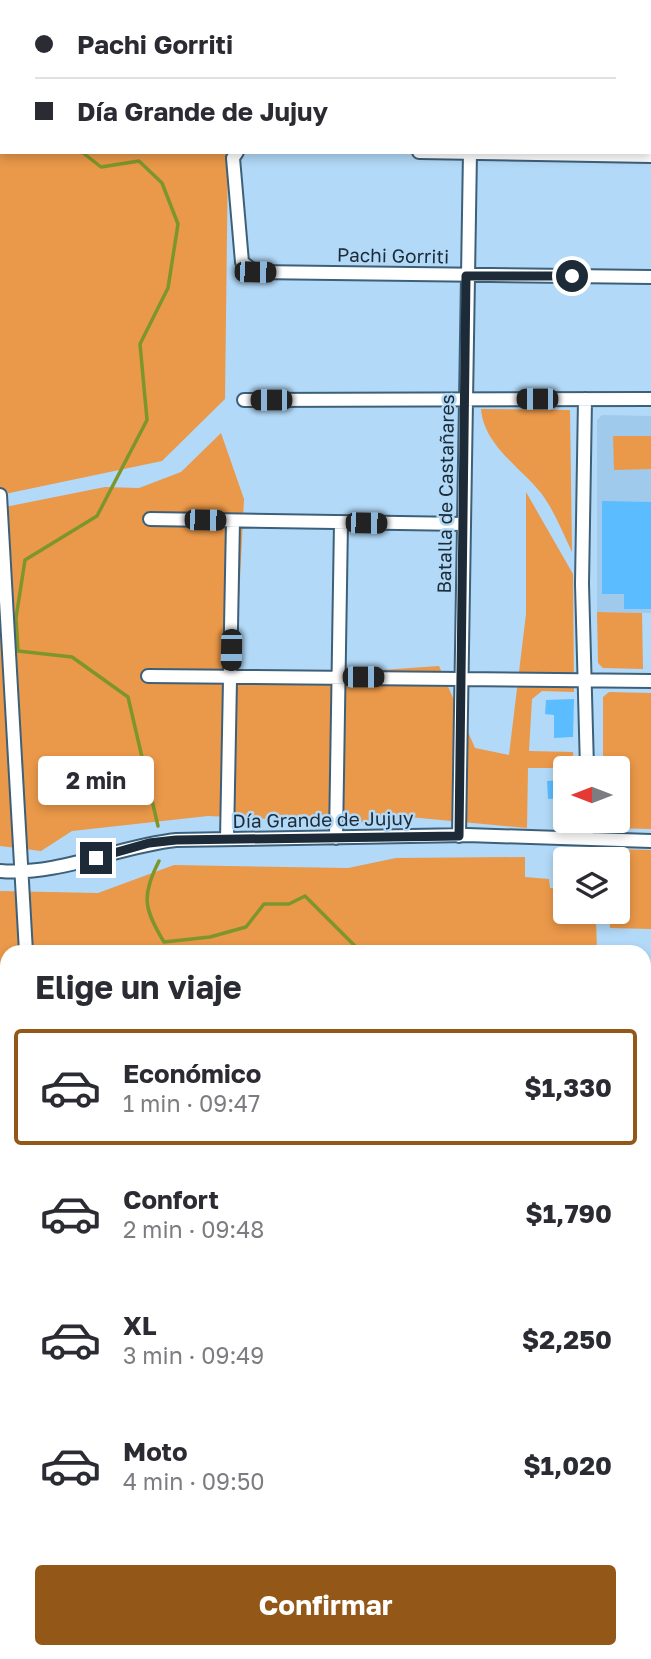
<!DOCTYPE html>
<html lang="es">
<head>
<meta charset="utf-8">
<style>
  :root { --surface:#fff; --page:#f2f2f3; --text:#2b2b33; --muted:#7c7c81; --line:#e1e1e2; --accent:#935718 }
  body { margin:0; font-family:"Golos Text",sans-serif; background:var(--page); color:var(--text); height:100vh; display:flex; flex-direction:column; font-size:26px; white-space:nowrap }
  * { box-sizing:border-box; margin:0 }
  p { font-size:23px; color:var(--muted) }
  .icon { flex:none; width:38px; height:38px; fill:none; stroke:currentColor; stroke-width:2; stroke-linecap:round; stroke-linejoin:round }
  .map { position:relative; flex:1; overflow:hidden }
  .side { position:absolute; left:0px; top:945px; width:651px; height:714px; display:flex; flex-direction:column; background:var(--surface); border-radius:21px 21px 0 0; box-shadow:0 4px 10px #0003 }
  .side>* { flex:none }
  .top-card { position:absolute; left:0px; top:0px; width:651px; height:154px; box-shadow:0 4px 10px #0003; display:grid; align-content:center; height:154px; padding:0 35px; background:var(--surface) }
  .needle { width:46px; rotate:270deg }
  .fabs { position:absolute; left:553px; top:756px; display:grid; gap:14px }
  .fabs a { display:grid; place-items:center; width:77px; height:77px; border-radius:7px; background:var(--surface); box-shadow:0 4px 10px #0003; font-size:35px }
  .end { position:absolute; width:32px; height:32px; margin:-16px; border:9px solid #1c2b37; background:#fff; box-shadow:0 0 0 4px #fff }
  .from { border-radius:50% }
  .bubble { position:absolute; height:49px; border-radius:7px; background:var(--surface); box-shadow:0 4px 10px #0003; font-size:23px; font-weight:700; line-height:49px; text-align:center }
  .car { position:absolute; width:21px; height:42px; margin:-21px -10px; border-radius:9px; box-shadow:0 0 5px 2px #0007; background:linear-gradient(#222 24%,#8ab4d8 0 40%,#222 0 76%,#8ab4d8 0 86%,#222 0) }
  .top-card b { display:flex; align-items:center; gap:24px; height:66px; font-size:26px }
  .top-card b+b { border-top:2px solid var(--line) }
  .top-card i { width:18px; height:18px; background:var(--text) }
  ul { padding:0; list-style:none }
  li { display:flex; align-items:center; gap:21px; height:116px; margin:0 14px 10px; padding:0 21px; border:4px solid transparent; border-radius:7px }
  li div { flex:1 }
  li b { display:block; font-size:26px }
  li em { font-style:normal; font-weight:700 }
  li.on { border-color:var(--accent) }
  li>.icon { width:63px; height:63px; stroke-width:1.5 }
  h2 { padding:0 35px; font-size:32px; line-height:84px }
  .primary-button { display:flex; gap:14px; margin-top:auto; padding:14px 35px }
  .primary-button a { flex:1; height:80px; border-radius:7px; background:var(--accent); color:#fff; font-size:28px; font-weight:700; line-height:80px; text-align:center }
  .map>svg:first-child { display:block }
  .built { fill:#9fcaec }
  .green { fill:#ea9849 }
  .lines { fill:none; stroke-linecap:round; stroke-linejoin:round }
  .stream { stroke:#7d962c; stroke-width:3.5 }
  .building { fill:#5bbcff }
  .street-casing { stroke:#3d607a; stroke-width:16 }
  .secondary-casing { stroke:#3d607a; stroke-width:21 }
  .path { stroke:#83a3bb; stroke-width:2.5; stroke-dasharray:3.5 5; stroke-linecap:butt }
  .street { stroke:#fff; stroke-width:12 }
  .secondary { stroke:#fff; stroke-width:18 }
  .route { stroke:#1c2b37; stroke-width:9 }
  .labels { text-anchor:middle; dominant-baseline:central; stroke-width:5; stroke-linejoin:round; paint-order:stroke }
  .street-label { font-size:19px; fill:#1c2b37; stroke:#b2d9f7 }
</style>
</head>
<body>
<div class="map">
<svg width="651" height="1659" viewBox="0 0 651 1659">
  <rect width="100%" height="100%" fill="#b2d9f7"/>
  <path class="built" d="M602,415L651,416V613L597,612V420Z"/>
  <path class="green" d="M0,0L130,2H2V152H228L225,399L162,461L0,495Z
    M481,409L570,410L572,552C563,533 554,510 541,493C520,467 484,445 481,409Z
    M221,433L244,499L235,680L439,666L475,748L509,755L526,614V492L573,574L574,692L542,691L532,699L529,751L573,752L574,768H528L527,828L409,817L355,823L208,816L72,831L41,851L0,846V508L105,487L139,488L181,472Z
    M613,436H651V469L614,470Z
    M597,612L642,613L643,669L603,668L598,663Z
    M609,692L651,693V829L609,828L603,823L618,821V768H603V697Z
    M613,849L651,850V929L610,928L609,912H618V859H610Z
    M525,857V877L549,879L550,888H563L562,919L596,920L597,952H7V1566L0,1565V1337L5,1289L0,1288V891L98,893L174,865L348,868L396,858Z
    M651,1118V1634L644,1633V1123Z
    M234,1652L361,1659H228Z"/>
  <g class="lines">
    <path class="stream" d="M15,2V0
      M82,152L101,167L139,161L162,183L178,224L168,288L140,344L147,420L97,516L25,560L16,618L18,651L72,657L128,697L158,826
      M159,861C141,896 144,909 164,942L210,937L246,927L264,904H289L305,896L361,952"/>
  </g>
  <path class="building" d="M602,501L651,502V609H624V594H602Z
    M574,699L573,737L554,738V715L545,714L546,700Z
    M565,780V798L548,799L547,781Z"/>
  <g class="lines">
    <defs>
      <path id="street" d="M149,0L151,2
        M470,0V2
        M649,35H651
        M237,152L233,158L242,262L255,272L651,277
        M419,152L651,156
        M585,399L582,584L587,768
        M244,400L651,399
        M0,495L26,952
        M150,519L464,524
        M148,676L651,681
        M587,821V839
        M459,836L470,152
        M336,838L341,522
        M227,839L233,521
        M0,871C60,876 118,846 176,840L467,835L651,841
        M0,1015L7,1016
        M0,1158L7,1159
        M0,1298H7
        M0,1604L7,1605
        M212,1652V1659"/>
      <path id="secondary" d="M0,1582H7
        M70,1652V1659
        M96,1652V1659
        M612,1652L651,1653"/>
    </defs>
    <use href="#street" class="street-casing"/>
    <use href="#secondary" class="secondary-casing"/>
    <path class="path" d="M644,1112L651,1108"/>
    <use href="#street" class="street"/>
    <use href="#secondary" class="secondary"/>
  </g>
  <g class="lines">
    <path class="route" d="M96,858L149,843L176,840L459,836L466,276H572"/>
  </g>
  <g class="labels">
    <g class="street-label">
      <text transform="translate(393 255) rotate(1)">Pachi Gorriti</text>
      <text transform="translate(445 494) rotate(-89)">Batalla de Castañares</text>
      <text transform="translate(323 819) rotate(-1)">Día Grande de Jujuy</text>
    </g>
  </g>
</svg>
<div class="fabs">
<a><svg class="needle" viewBox="-14 -14 28 28"><path d="M0-13l5 13h-10z" fill="#e53935"/><path d="M0 13l5-13h-10z" fill="#7c7c81"/></svg></a>
<a><svg class="icon" aria-label="layers" viewBox="0 0 24 24"><path d="M12 4l9 5-9 5-9-5zM3 14l9 5 9-5"/></svg></a>
</div>
<i class="end from" style="left:572px;top:276px"></i>
<i class="end" style="left:96px;top:858px"></i>
<div class="bubble" style="left:38px;top:756px;width:116px">2 min</div>
<i class="car" style="left:255px;top:272px;rotate:91deg"></i>
<i class="car" style="left:537px;top:399px;rotate:270deg"></i>
<i class="car" style="left:271px;top:400px;rotate:270deg"></i>
<i class="car" style="left:205px;top:520px;rotate:91deg"></i>
<i class="car" style="left:366px;top:523px;rotate:91deg"></i>
<i class="car" style="left:231px;top:650px;rotate:181deg"></i>
<i class="car" style="left:363px;top:677px;rotate:90deg"></i>
<div class="top-card">
<b><i class="from"></i>Pachi Gorriti</b>
<b><i></i>Día Grande de Jujuy</b>
</div>
<section class="side">
<h2>Elige un viaje</h2>
<ul>
<li class="on"><svg class="icon" aria-label="car" viewBox="0 0 24 24"><path d="M5 17H2v-5l4-1 3-4h7l3 4 3 1v5h-3M9 17h6M6 11h13"/><circle cx="7" cy="17" r="2"/><circle cx="17" cy="17" r="2"/></svg><div><b>Económico</b><p>1 min · 09:47</p></div><em>$1,330</em></li>
<li><svg class="icon" aria-label="car" viewBox="0 0 24 24"><path d="M5 17H2v-5l4-1 3-4h7l3 4 3 1v5h-3M9 17h6M6 11h13"/><circle cx="7" cy="17" r="2"/><circle cx="17" cy="17" r="2"/></svg><div><b>Confort</b><p>2 min · 09:48</p></div><em>$1,790</em></li>
<li><svg class="icon" aria-label="car" viewBox="0 0 24 24"><path d="M5 17H2v-5l4-1 3-4h7l3 4 3 1v5h-3M9 17h6M6 11h13"/><circle cx="7" cy="17" r="2"/><circle cx="17" cy="17" r="2"/></svg><div><b>XL</b><p>3 min · 09:49</p></div><em>$2,250</em></li>
<li><svg class="icon" aria-label="car" viewBox="0 0 24 24"><path d="M5 17H2v-5l4-1 3-4h7l3 4 3 1v5h-3M9 17h6M6 11h13"/><circle cx="7" cy="17" r="2"/><circle cx="17" cy="17" r="2"/></svg><div><b>Moto</b><p>4 min · 09:50</p></div><em>$1,020</em></li>
</ul>
<div class="primary-button"><a>Confirmar</a></div>
</section>
</div>
</body>
</html>
